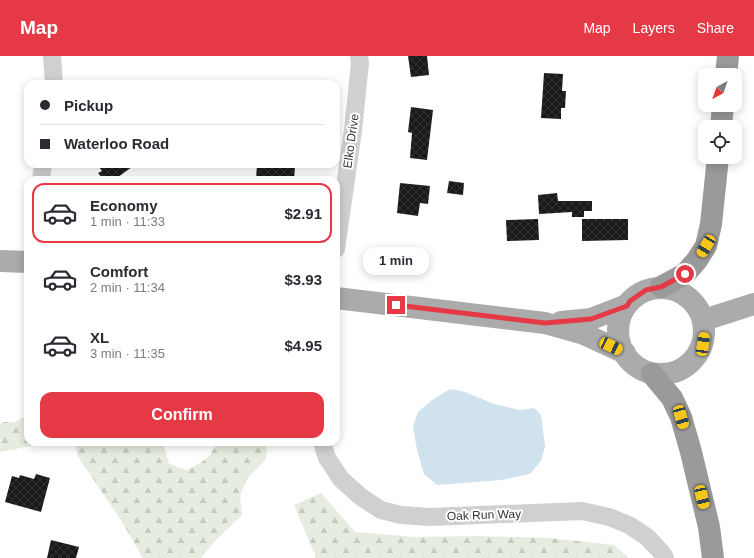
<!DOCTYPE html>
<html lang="en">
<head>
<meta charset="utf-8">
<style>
  :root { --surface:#fff; --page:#f2f2f3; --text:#2b2b33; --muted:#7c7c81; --line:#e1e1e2; --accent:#e63946 }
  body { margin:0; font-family:Helvetica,sans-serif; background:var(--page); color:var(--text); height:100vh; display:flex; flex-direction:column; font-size:15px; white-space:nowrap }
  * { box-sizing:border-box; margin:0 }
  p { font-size:13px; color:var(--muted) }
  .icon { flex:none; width:22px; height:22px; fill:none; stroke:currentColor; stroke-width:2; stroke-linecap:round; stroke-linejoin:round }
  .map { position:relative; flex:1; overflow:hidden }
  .panel { position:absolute; left:24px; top:120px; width:316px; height:270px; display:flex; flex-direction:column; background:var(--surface); border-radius:12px; box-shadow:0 2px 10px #0003 }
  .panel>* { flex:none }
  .hud { position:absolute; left:24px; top:24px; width:316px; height:88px; border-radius:12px; box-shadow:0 2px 10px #0003; display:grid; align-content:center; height:88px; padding:0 16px; background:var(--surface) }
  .needle { width:26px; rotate:220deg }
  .buttons { position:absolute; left:698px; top:12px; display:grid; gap:8px }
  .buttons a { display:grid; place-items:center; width:44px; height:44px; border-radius:8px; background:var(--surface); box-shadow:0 2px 10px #0003; font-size:20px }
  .end { position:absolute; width:18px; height:18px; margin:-9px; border:5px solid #e63946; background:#fff; box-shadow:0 0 0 2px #fff }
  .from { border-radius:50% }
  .bubble { position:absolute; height:28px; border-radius:12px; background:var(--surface); box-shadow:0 2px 10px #0003; font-size:13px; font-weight:700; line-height:28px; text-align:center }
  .car { position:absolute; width:12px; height:24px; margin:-12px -6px; border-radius:5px; box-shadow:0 0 3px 1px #0007; background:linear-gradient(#f5c518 24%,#345 0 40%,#f5c518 0 76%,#345 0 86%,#f5c518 0) }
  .hud b { display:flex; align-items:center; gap:14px; height:38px; font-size:15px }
  .hud b+b { border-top:1px solid var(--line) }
  .hud i { width:10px; height:10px; background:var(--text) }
  ul { padding:7px 0 0; list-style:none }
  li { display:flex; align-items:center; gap:12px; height:60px; margin:0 8px 6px; padding:0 8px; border:2px solid transparent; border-radius:12px }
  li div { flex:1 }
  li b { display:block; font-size:15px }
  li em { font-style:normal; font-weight:700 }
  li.active { border-color:var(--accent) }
  li>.icon { width:36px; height:36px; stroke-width:1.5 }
  .action { display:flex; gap:8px; margin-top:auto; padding:8px 16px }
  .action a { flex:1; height:46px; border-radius:12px; background:var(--accent); color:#fff; font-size:16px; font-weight:700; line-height:46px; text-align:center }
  header { display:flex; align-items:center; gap:24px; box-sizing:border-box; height:56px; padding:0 20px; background:var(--accent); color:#fff }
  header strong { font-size:19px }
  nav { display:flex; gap:22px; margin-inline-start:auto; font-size:14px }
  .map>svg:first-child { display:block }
  .forest { fill:url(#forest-firs) }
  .water { fill:#cfe2ee }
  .building { fill:url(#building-cross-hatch) }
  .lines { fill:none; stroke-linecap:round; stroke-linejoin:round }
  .minor { stroke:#d0d0d0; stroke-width:18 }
  .major { stroke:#ababab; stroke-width:22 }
  .highway { stroke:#9a9a9a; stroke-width:22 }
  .route { stroke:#e63946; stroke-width:5 }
  .labels { text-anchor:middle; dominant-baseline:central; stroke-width:4; stroke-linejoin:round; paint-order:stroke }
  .street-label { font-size:12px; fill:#333; stroke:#fff }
</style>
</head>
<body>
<header>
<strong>Map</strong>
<nav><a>Map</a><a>Layers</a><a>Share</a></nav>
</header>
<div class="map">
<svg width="754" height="502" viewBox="0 0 754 502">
  <defs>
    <pattern id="forest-firs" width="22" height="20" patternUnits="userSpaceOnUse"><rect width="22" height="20" fill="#e6ecdf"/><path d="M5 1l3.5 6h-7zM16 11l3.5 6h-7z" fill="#c6cbc0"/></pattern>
    <pattern id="building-cross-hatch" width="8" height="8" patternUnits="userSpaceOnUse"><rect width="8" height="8" fill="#1a1a1a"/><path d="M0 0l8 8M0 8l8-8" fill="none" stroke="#333"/></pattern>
  </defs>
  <rect width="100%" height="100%" fill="#fff"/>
  <path class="forest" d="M28,359V386H49L0,396V368L4,366H15Z
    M75,386H163L169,408L187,414L202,406L210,399L218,386H266L267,388L266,403L246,424L240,440L242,459L215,485L201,502H143L119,461L78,401Z
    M321,437L355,476L415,481L478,480L549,482L614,489L629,502H315V499L294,449Z"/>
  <path class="water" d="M450,333L465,336L494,348L519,354L534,352L541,359L545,390L541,405L530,418L501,424L437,429L424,418L417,394L413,370L418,356L432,344Z"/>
  <path class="building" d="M408,0H427L429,19L411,21Z
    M544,17L563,18L562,35H566L565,52H561V63L541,62Z
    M411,51L433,54L427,104L410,102L412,77L408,76Z
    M97,108H136L114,124H104L98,117L102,115Z
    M257,108H271L295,110L294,124H256Z
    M449,125L464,127L463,139L447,137Z
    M400,127L430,130L428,148L420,147L418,160L397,157Z
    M557,137L558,145H592V155H584V161H572V156L539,158L538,139Z
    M538,163L539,184L507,185L506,164Z
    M582,163H628V184L582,185Z
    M36,418L50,422L41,456L5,446L12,420L19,422L20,419L34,423Z
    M51,484L79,491L76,502H47Z"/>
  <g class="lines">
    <path class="minor" d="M52,0L54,28
      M41,124L43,108
      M336,193L353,74L360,7L359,0
      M322,386L327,402L341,423L361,441L381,454L401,459L430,461L582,455L609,461L629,469L647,481L662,497L665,502"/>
    <path class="major" d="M0,205L28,206
      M618 275a43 43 0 1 1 86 0a43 43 0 1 1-86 0Z
      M336,242L545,267L584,278L625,297
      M704,264L754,248
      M561,266L591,263L627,249"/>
    <path class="highway" d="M726,19L728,0
      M721,71L723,49
      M661,231L685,218L697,204L706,190L711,168L718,101
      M652,318L672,342L681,361L691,396L709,471L713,502"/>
  </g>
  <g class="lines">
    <path class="route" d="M396,249L545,267L591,263L627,250L630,245L646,234L661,231L685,218"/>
  </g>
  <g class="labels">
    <g class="street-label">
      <text transform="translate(351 85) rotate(-82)">Elko Drive</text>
      <text transform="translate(484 459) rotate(-2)">Oak Run Way</text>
    </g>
  </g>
</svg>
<div class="buttons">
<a><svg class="needle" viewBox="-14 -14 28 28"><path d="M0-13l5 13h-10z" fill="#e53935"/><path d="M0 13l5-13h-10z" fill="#7c7c81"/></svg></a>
<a><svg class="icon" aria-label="locate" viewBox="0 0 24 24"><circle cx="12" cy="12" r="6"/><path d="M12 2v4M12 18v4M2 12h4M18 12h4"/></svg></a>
</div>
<i class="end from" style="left:685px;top:218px"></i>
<i class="end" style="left:396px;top:249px"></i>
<div class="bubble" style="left:363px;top:191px;width:66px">1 min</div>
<i class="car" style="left:706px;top:190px;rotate:211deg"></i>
<i class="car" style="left:703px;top:288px;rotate:8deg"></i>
<i class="car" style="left:611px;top:290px;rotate:115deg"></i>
<i class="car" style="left:681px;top:361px;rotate:164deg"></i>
<i class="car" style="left:702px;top:441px;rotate:167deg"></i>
<div class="hud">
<b><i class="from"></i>Pickup</b>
<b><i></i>Waterloo Road</b>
</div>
<section class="panel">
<ul>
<li class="active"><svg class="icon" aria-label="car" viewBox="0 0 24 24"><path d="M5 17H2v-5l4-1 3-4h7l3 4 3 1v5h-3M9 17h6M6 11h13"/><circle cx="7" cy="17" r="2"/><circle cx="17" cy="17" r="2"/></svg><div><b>Economy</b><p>1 min · 11:33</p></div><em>$2.91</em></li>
<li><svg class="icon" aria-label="car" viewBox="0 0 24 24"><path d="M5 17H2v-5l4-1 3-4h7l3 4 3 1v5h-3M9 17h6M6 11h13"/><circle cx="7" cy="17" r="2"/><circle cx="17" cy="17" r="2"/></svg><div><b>Comfort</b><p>2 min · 11:34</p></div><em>$3.93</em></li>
<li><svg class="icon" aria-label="car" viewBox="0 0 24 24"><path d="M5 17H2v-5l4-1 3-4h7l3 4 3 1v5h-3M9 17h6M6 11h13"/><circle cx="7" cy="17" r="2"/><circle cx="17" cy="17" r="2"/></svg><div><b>XL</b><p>3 min · 11:35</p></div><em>$4.95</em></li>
</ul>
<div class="action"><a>Confirm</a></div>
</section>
</div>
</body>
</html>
